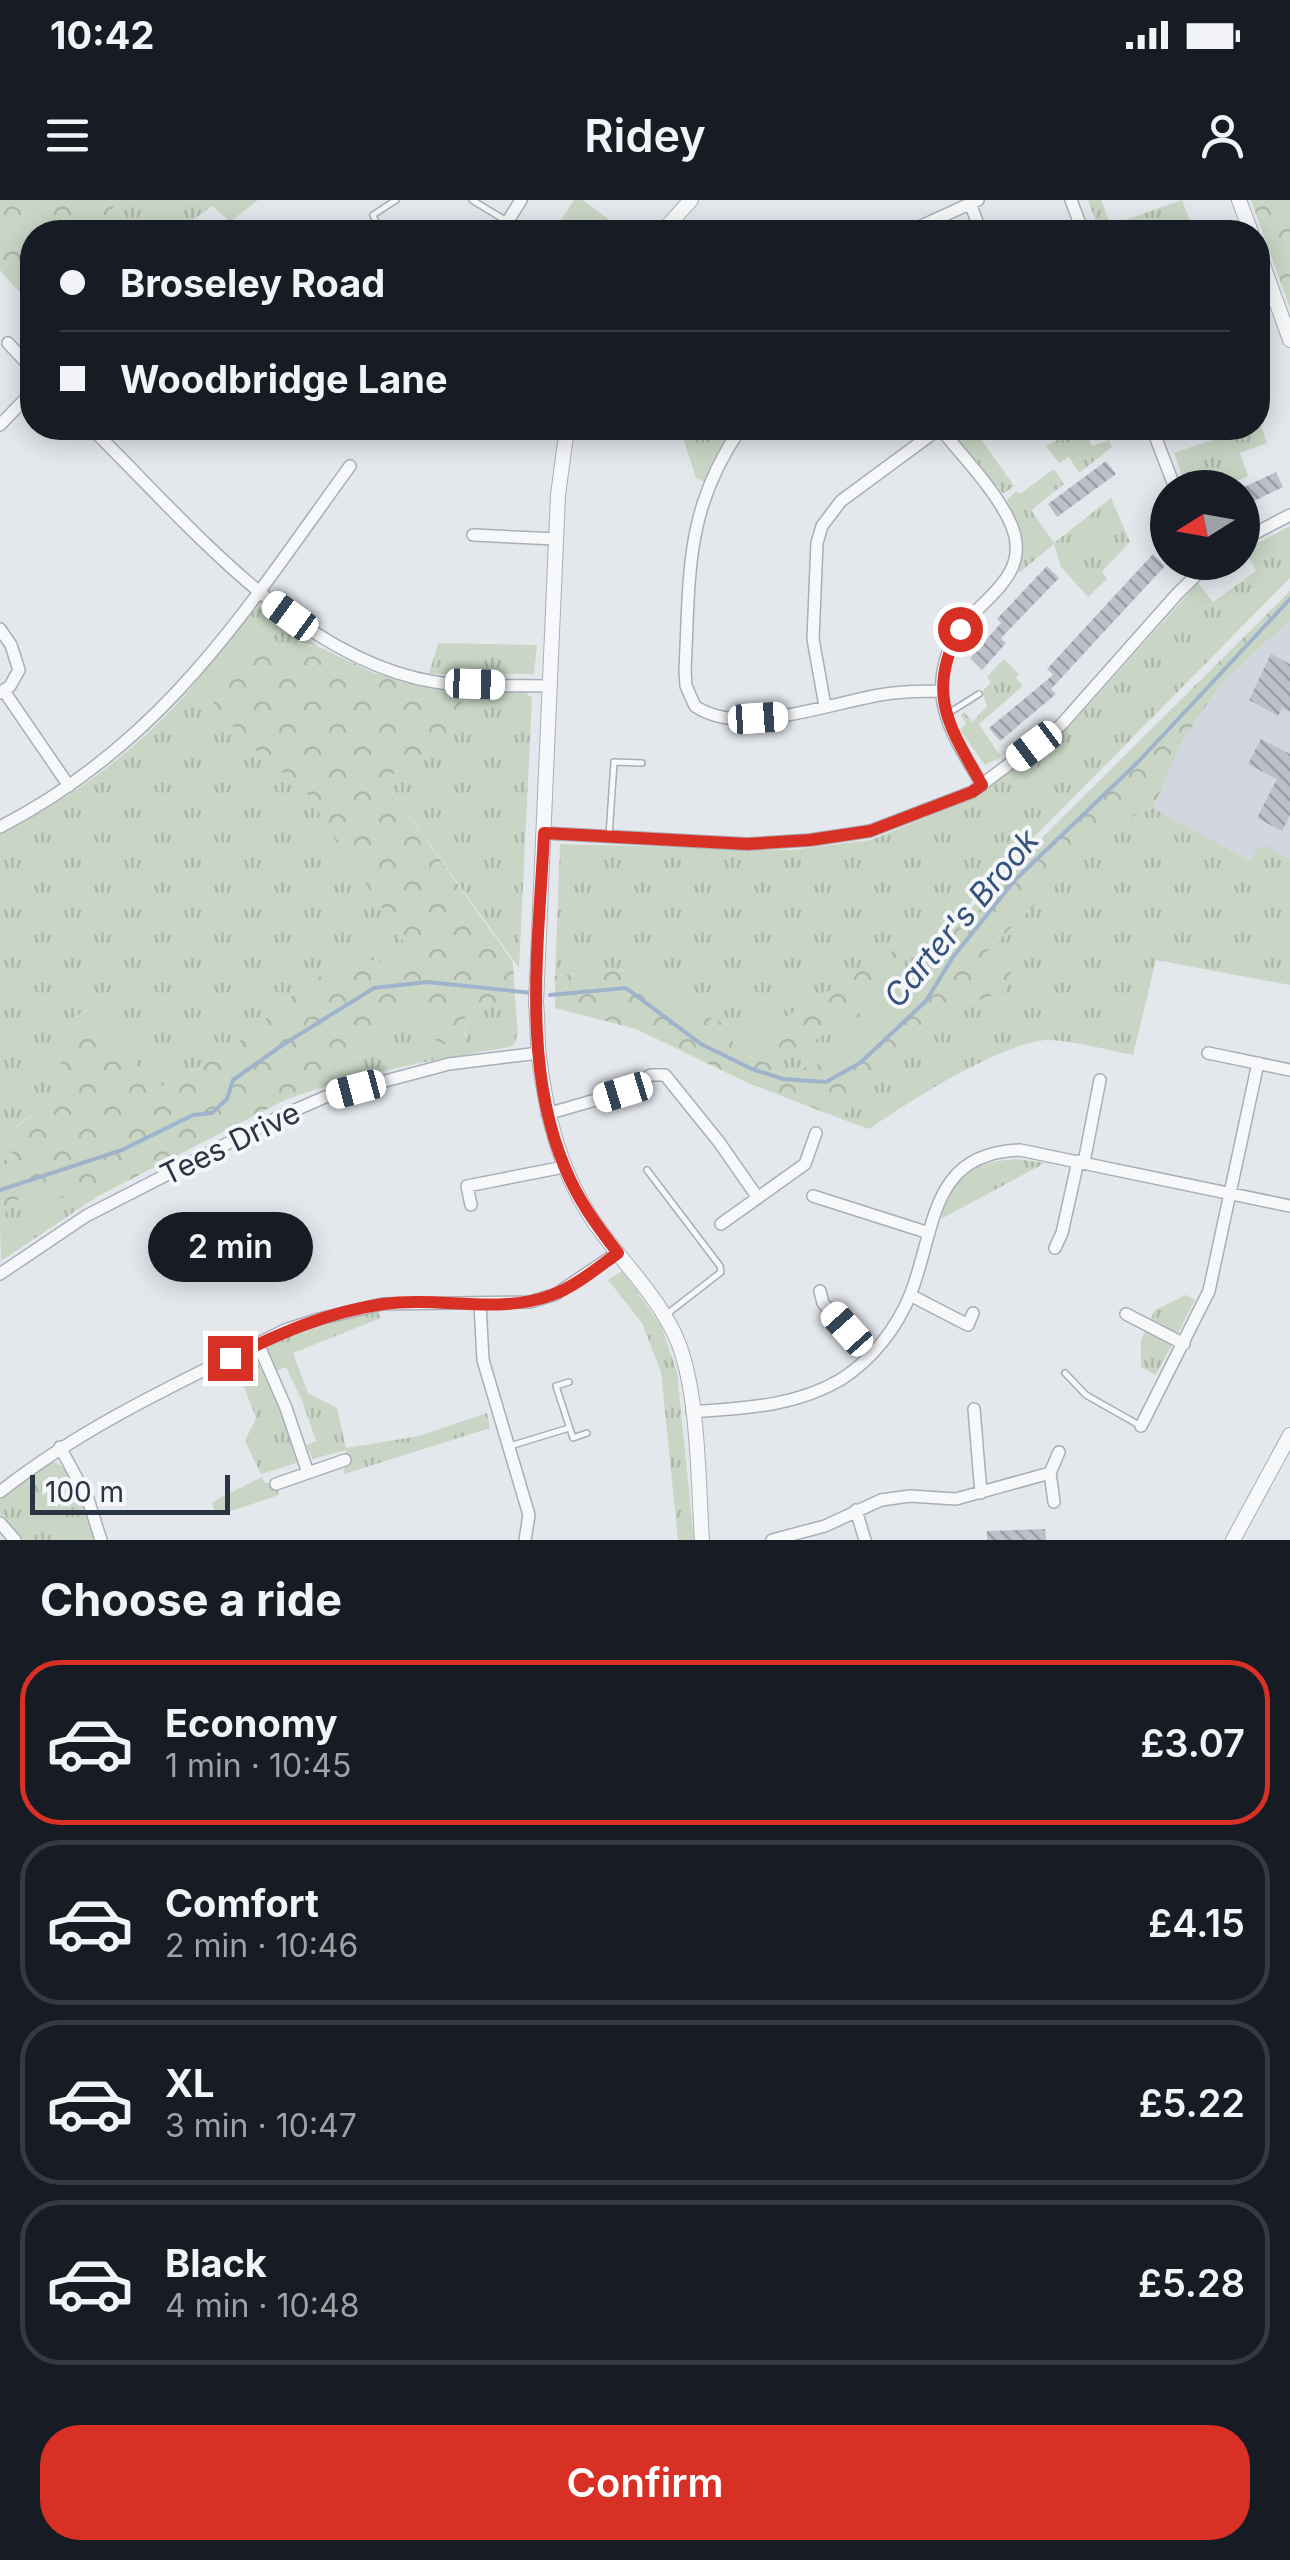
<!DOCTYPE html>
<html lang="en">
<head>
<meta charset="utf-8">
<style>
  :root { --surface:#171b24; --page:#242831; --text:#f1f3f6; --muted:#9ea1a6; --line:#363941; --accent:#d93025 }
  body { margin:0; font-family:Inter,sans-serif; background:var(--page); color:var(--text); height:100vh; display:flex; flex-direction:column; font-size:38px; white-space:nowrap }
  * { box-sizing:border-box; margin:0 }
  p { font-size:32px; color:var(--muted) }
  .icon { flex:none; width:55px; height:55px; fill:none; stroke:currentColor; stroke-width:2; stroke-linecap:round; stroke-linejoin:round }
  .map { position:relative; height:1340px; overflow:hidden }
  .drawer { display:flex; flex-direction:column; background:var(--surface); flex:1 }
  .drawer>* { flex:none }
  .banner { position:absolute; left:20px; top:20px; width:1250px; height:220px; border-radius:40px; box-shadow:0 5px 25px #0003; display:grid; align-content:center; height:220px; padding:0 40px; background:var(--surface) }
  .needle { width:65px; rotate:259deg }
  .tools { position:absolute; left:1150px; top:270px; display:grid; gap:20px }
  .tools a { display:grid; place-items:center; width:110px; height:110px; border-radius:50%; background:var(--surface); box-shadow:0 5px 25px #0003; font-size:50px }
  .scale { position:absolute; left:30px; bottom:25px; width:200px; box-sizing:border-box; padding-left:10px; border:5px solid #2b3445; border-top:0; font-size:28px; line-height:35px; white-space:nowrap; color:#2b3445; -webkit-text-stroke:8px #f4f6f9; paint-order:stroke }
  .end { position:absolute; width:45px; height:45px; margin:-22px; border:12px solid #d93025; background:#fff; box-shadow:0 0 0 5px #fff }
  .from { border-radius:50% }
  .bubble { position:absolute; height:70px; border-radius:35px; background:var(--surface); box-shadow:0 5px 25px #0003; font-size:32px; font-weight:600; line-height:70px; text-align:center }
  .car { position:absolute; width:30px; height:60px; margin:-30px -15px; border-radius:12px; box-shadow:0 0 8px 2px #0007; background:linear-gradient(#fff 24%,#345 0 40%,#fff 0 76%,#345 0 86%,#fff 0) }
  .banner b { display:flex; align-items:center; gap:35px; height:95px; font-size:38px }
  .banner b+b { border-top:2px solid var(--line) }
  .banner i { width:25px; height:25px; background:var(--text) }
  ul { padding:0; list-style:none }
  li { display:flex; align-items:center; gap:30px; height:165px; margin:0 20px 15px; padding:0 20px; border:5px solid var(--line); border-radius:40px }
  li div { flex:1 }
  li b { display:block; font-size:38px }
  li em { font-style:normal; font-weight:600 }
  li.current { border-color:var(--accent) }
  li>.icon { width:90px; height:90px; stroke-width:1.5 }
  h2 { padding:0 40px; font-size:45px; line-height:120px }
  .primary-button { display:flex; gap:20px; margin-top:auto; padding:20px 40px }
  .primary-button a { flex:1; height:115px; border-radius:40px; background:var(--accent); color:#fff; font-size:40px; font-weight:600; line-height:115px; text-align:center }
  .status { display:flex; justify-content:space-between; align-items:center; height:70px; padding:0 50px; background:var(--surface); direction:ltr }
  .status svg { height:28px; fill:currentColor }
  header { display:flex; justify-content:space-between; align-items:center; height:130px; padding:0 40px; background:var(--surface); font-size:45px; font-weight:600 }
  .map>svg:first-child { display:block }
  .built { fill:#d2d6de }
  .grass { fill:url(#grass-tufts) }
  .forest { fill:url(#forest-crowns) }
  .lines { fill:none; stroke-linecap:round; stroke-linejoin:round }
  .stream { stroke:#9fb4cc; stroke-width:4 }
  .building { fill:url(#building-back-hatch) }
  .service-casing { stroke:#a9aeb7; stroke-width:8 }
  .minor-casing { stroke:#a9aeb7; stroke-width:14 }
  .tertiary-casing { stroke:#a9aeb7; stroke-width:16 }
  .service { stroke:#f7f8fa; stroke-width:5 }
  .minor { stroke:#f7f8fa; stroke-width:11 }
  .tertiary { stroke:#f7f8fa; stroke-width:14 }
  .route { stroke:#d93025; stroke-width:12 }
  .labels { text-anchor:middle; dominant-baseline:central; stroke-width:8; stroke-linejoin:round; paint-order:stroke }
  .street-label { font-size:30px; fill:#2b3445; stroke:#f4f6f9 }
  .water-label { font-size:32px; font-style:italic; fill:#34527a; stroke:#f4f6f9 }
</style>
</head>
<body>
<div class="status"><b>10:42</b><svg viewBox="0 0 49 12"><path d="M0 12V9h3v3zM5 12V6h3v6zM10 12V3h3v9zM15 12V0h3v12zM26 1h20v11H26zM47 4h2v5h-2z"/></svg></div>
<header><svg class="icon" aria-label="menu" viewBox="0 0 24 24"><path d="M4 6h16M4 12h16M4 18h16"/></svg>Ridey<svg class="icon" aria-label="person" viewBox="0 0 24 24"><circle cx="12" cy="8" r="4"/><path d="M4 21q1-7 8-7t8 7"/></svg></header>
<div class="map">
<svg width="1290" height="1340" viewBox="0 0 1290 1340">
  <defs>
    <pattern id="grass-tufts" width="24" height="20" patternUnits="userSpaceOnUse" patternTransform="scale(2.5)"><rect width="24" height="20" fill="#c9d6c5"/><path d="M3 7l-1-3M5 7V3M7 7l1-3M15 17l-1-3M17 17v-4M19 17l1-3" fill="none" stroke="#adb8ab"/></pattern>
    <pattern id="forest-crowns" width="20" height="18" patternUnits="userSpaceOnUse" patternTransform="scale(2.5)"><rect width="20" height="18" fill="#c9d6c5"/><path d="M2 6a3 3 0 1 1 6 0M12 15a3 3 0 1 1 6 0" fill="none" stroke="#adb8ab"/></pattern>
    <pattern id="building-back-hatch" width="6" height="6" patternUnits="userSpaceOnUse" patternTransform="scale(2.5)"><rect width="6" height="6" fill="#bbc0ca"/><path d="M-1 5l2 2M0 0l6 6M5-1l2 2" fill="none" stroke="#989da6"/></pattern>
  </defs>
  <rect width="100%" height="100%" fill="#e4e7ec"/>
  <path class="built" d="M1290,420V660L1250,661L1153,608L1183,540L1220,485Z"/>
  <path class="grass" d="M0,0H258L230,22L213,6L175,32H32V106L0,70Z
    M574,0H583L625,32H577L561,20Z
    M1088,0H1101L1111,25L1182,0L1194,32H1100Z
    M1260,223L1267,243L1240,253L1248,276L1225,287H1186L1174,253L1247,228H1258Z
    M680,228H732L705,282L696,278Z
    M954,228H973L1014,286L1003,294L996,285L992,287L951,229Z
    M1080,228H1084L1092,246L1109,240L1112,247L1079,273L1069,257L1059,263L1046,246Z
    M1054,269L1064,284L1031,310L1054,343L1111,298L1130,342L1102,371L1107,379L1088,397L1061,367L1054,344L1019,373L1020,336L1007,299L1017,291L1020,294Z
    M1290,326V378L977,695L935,747L920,759L884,820L834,861L789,871L749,856L721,831L773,849L782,819L750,833L675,804L628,770L555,776L560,644L791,650L871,640L976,597L1069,527L1198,383L1213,402L1256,371L1245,350Z
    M259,407L277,415L319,447L298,442L241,537L306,591L418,763L360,760L309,781L233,847L166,887L148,882L129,852L86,810L72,819L62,851L56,896L14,928L11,961L0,969V633C69,601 134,552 185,495C208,470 231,425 259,407Z
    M438,443L537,445L534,474H429Z
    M1004,459L1019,474L1016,478L1023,486L979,524L1001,557L985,565L960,530L966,524L961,515L964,512L973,522L987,506L982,492L991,482L987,477Z
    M455,490L526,493L532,498L519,768L384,581L468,518Z
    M1153,608L1250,661L1256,650L1264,645L1290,660V785L1156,760L1133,855C1106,850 1076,841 1049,840C1005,840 906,903 869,929L839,918L905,858L943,813L1007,790L986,752L1122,621Z
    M515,798L518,833L515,843L509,847C432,860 358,873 285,900L403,807L420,810L466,837L464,817L467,808Z
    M1016,959L1045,963L941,1019C953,975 971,962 1016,959Z
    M98,996L1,1061L0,1028L10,1000Z
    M622,1071L661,1125L677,1172L694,1340H678L661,1172L642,1123L608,1080Z
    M1186,1095L1195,1100L1156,1175L1141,1167V1140L1155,1110Z
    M377,1110L381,1118L293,1153L308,1193L337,1208L346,1248L419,1236L487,1213L490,1228L344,1274L346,1250L313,1259L306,1245L316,1241L303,1203L286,1167L275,1171L266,1149L274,1140Z
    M246,1156L254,1157C275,1189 287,1226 297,1263L261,1274L245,1241L256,1218L239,1174L232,1172L229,1164Z
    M53,1262C77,1267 89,1318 95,1340H23L0,1314V1300L38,1269Z
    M262,1277L265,1283L276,1284L279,1295L216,1316L212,1302Z"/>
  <path class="forest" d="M0,0H118L103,22L105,32H32V106L0,70Z
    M1251,0H1290V108Z
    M1290,391V420L1220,485L1183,540L1153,608L1122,621L987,751L1011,773L1007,790L943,813L905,858L839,918L748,883L636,829L555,808V776L628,770L675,804L750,833L782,819L914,738L900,772L869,807L802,848L773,849L723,833L749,856L789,871L834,861L884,820L920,759Z
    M267,440L319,447L374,473L455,490L469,518L384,581L513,762L515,798L467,808C462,821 468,833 462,846C433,847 429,835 420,811L403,808L285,900L98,996L10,1000L0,1028V969L11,961L14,929L56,896L62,851L72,819L87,810L129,852L148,882L166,887L233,847L309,781L360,760L417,762L306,592L241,537L206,493L241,457Z"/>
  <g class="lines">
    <path class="stream" d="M550,795L626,788L701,844L752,869L783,879L826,882L860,863L926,801L953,757L1015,680L1139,561L1290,399
      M0,990L122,950L193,915L212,913L227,899L233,880L284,844L374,788L427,782L533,793"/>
  </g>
  <path class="building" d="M1106,261L1116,274L1057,317L1048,304Z
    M1276,272L1283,287L1242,307V288Z
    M1153,354L1165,366L1051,489L1056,494L1000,541L989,528L1053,475L1047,469Z
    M1047,366L1059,378L1001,438L1006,443L982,470L970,458L1001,423L997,419Z
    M1271,454L1290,464V512L1282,508L1278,516L1249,500Z
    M1261,539L1290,554V615L1282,631L1257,618L1277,579L1248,564Z
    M1045,1329L1046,1340H987V1331Z"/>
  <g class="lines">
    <defs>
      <path id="service" d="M472,0L505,20
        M380,32L373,15L396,0
        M567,231L594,236L596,228
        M947,514L979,494
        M609,636L614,562L642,563
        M647,970L720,1066L721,1072L667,1114
        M1065,1173L1086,1195L1139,1225
        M569,1182L556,1186L573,1238L587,1233
        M510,1246L569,1228"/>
      <path id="minor" d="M1071,0L1083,32
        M970,3L981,32
        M501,32L521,0
        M908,32L978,0
        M8,143L32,169
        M0,225L32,192
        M91,228C186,321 298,460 435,482C472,488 512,485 550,486
        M741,228C684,310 690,375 685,470L686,486L695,506C742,539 834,501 886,494C905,491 923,491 941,491
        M940,228C961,255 994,288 1009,320C1035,372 986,395 960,429C947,447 940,473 942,495C945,528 966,557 982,585
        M1152,228L1175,288
        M473,335L556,339
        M1242,340L1290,315
        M0,429L11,445L19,470L10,486L0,493
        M4,491L69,586
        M825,506L813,439L817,343L822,326L841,301L940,228
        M0,627C166,541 244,412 350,266
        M544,633L747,644L810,640L870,631L972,592L1061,525L1178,393L1210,362
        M1208,853L1290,870
        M547,914L623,892L651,875H665L719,942L758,998
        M1084,962L1100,880
        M813,996L929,1033
        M471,1005L467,986L564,967
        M721,1024L805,964L816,933
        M1055,1048L1062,1033L1078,961
        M0,1074L86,1016L277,918L325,897L449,864L539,853
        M820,1091L823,1103L870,1155
        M910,1095L968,1125L973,1113
        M480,1104L483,1160L529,1315L525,1340
        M1126,1114L1184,1144
        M258,1144L286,1208L308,1273
        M974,1209L981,1293
        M692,1212C743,1208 794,1207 840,1180C872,1160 897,1128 911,1093C936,1027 930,953 1020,950L1290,1006
        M1141,1226L1209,1091L1258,863
        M60,1247L88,1299L101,1340
        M276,1284L345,1260
        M0,1292C86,1224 187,1179 285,1130L319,1119L382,1104L530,1102L556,1094L617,1053
        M1054,1302L1050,1273L1059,1252
        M856,1310L865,1340
        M0,1323L15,1340
        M772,1340L825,1326L881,1300L910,1296L956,1299L1050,1273"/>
      <path id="tertiary" d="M1239,0L1251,32
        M662,32L691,0
        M1258,51L1290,140
        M567,228L558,295L536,803C538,820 537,839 539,857C546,913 559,968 590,1016C617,1058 659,1095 678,1142C699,1195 698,1282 702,1340
        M1233,1340L1290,1235"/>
    </defs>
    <use href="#service" class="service-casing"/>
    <use href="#minor" class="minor-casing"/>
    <use href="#tertiary" class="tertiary-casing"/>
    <use href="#service" class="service"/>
    <use href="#minor" class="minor"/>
    <use href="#tertiary" class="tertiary"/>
  </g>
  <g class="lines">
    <path class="route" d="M230,1158C280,1133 328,1112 383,1104C439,1096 499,1115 552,1095C576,1086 597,1068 618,1053C597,1026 578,1000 565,968C521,864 539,743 544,633L747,644L810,640L870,631L972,592L982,585C950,528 925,494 960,429"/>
  </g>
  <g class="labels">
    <g class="street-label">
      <text transform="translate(230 943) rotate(-26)">Tees Drive</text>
    </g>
    <g class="water-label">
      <text transform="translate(961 718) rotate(-50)">Carter's Brook</text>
    </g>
  </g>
</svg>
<div class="tools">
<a><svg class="needle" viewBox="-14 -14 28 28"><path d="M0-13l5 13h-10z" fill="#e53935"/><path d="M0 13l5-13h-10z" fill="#9ea1a6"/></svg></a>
</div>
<div class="scale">100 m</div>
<i class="end from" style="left:960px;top:429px"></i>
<i class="end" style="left:230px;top:1158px"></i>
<div class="bubble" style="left:148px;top:1012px;width:165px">2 min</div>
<i class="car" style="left:290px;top:416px;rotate:306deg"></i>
<i class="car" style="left:475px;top:484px;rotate:92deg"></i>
<i class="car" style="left:758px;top:518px;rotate:86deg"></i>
<i class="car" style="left:1034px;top:546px;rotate:233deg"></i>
<i class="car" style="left:356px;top:889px;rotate:255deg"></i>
<i class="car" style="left:623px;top:892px;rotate:253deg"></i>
<i class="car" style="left:847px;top:1129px;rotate:318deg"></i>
<div class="banner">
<b><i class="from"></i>Broseley Road</b>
<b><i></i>Woodbridge Lane</b>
</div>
</div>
<section class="drawer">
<h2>Choose a ride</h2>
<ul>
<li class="current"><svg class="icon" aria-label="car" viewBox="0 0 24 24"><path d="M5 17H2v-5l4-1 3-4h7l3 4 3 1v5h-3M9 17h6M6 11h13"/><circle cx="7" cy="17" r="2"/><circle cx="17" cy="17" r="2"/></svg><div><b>Economy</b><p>1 min · 10:45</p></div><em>£3.07</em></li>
<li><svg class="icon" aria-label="car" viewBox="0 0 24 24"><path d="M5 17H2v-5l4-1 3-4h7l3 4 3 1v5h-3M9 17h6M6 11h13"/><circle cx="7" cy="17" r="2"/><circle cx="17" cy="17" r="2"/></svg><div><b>Comfort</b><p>2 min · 10:46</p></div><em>£4.15</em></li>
<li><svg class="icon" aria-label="car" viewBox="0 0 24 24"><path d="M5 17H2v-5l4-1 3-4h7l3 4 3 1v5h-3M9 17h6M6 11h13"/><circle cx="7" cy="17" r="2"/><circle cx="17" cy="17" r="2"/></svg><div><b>XL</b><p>3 min · 10:47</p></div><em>£5.22</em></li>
<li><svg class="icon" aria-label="car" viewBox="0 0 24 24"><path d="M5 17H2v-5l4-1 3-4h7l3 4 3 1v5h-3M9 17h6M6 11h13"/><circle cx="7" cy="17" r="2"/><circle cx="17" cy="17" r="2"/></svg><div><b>Black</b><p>4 min · 10:48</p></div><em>£5.28</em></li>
</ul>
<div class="primary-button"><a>Confirm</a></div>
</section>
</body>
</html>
